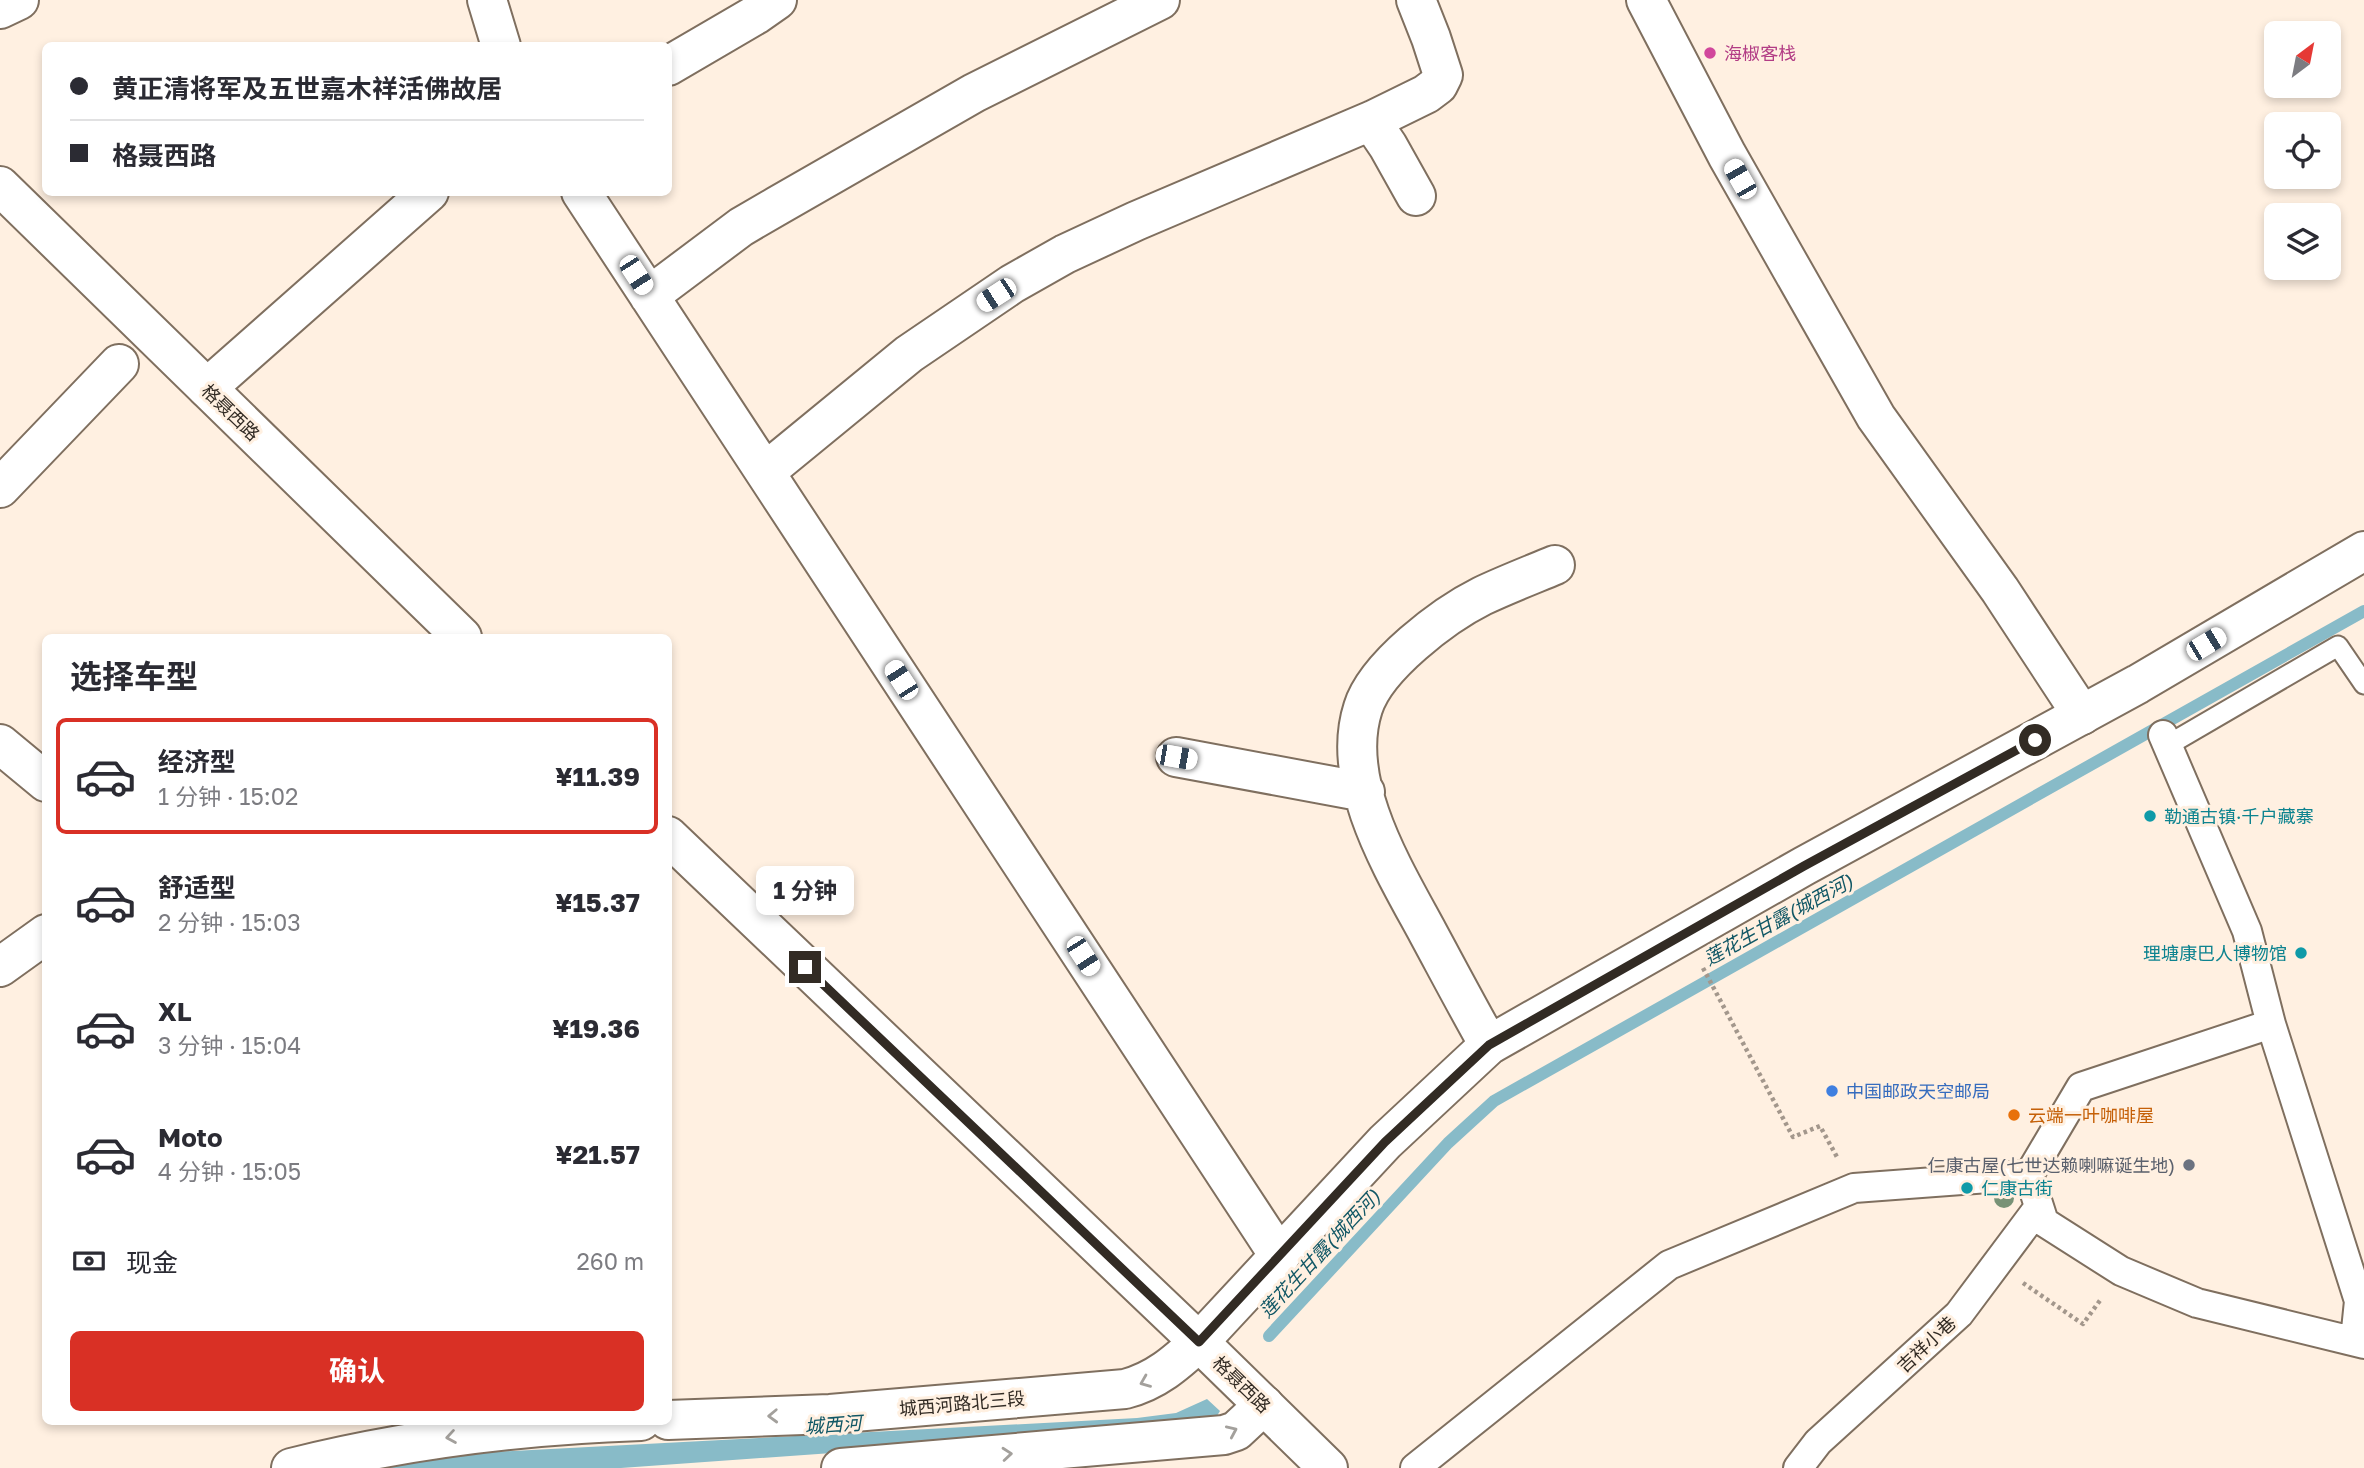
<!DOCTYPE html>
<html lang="zh">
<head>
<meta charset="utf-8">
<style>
  :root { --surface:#fff; --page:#f7f7f7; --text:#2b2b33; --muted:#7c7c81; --line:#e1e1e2; --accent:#d93025 }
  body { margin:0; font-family:"Golos Text","Noto Sans SC",sans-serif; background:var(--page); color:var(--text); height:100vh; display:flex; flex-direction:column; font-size:26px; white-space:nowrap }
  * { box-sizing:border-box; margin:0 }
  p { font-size:23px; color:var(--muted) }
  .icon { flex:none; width:38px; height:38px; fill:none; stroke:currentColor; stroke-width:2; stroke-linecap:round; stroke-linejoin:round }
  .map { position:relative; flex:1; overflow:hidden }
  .details { position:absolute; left:42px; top:634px; width:630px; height:791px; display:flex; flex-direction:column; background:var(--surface); border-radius:10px; box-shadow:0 4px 10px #0003 }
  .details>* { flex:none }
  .guide { position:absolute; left:42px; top:42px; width:630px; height:154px; border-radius:10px; box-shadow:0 4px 10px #0003; display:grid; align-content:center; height:154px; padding:0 28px; background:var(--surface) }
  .needle { width:46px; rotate:32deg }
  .tools { position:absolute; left:2264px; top:21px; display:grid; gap:14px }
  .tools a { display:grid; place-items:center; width:77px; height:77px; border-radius:10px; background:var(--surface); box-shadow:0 4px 10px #0003; font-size:35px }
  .end { position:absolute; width:32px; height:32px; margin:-16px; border:9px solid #322b24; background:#fff; box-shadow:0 0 0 4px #fff }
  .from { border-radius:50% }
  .bubble { position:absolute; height:49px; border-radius:10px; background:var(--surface); box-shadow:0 4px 10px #0003; font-size:23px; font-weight:700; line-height:49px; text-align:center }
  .car { position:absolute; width:21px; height:42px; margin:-21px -10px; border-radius:9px; box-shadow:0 0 5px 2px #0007; background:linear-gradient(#fff 24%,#345 0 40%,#fff 0 76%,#345 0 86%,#fff 0) }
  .guide b { display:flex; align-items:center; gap:24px; height:66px; font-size:26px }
  .guide b+b { border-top:2px solid var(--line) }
  .guide i { width:18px; height:18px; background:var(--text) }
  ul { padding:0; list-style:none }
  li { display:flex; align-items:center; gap:21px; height:116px; margin:0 14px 10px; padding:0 14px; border:4px solid transparent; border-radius:10px }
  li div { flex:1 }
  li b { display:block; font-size:26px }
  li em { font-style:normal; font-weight:700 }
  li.current { border-color:var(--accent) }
  li>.icon { width:63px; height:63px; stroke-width:1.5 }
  h2 { padding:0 28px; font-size:32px; line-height:84px }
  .pay { display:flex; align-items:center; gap:18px; height:77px; padding:0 28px; font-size:26px }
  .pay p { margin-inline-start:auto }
  .button { display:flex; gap:14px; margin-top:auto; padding:14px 28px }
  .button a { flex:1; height:80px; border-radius:10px; background:var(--accent); color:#fff; font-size:28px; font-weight:700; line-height:80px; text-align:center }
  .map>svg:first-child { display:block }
  .water { fill:#88bbc8 }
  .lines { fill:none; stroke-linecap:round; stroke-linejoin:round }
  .stream { stroke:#88bbc8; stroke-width:12 }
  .service-casing { stroke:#7f6f5f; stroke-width:23 }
  .pedestrian-casing { stroke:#7f6f5f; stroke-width:32 }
  .minor-casing { stroke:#7f6f5f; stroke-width:42 }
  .tertiary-casing { stroke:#7f6f5f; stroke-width:42 }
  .secondary-casing { stroke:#7f6f5f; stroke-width:42 }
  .path { stroke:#a3978c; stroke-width:4.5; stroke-dasharray:3.5 3.5; stroke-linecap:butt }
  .service { stroke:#fff; stroke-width:19 }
  .pedestrian { stroke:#fff; stroke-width:28 }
  .minor { stroke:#fff; stroke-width:38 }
  .tertiary { stroke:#fff; stroke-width:38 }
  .secondary { stroke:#fff; stroke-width:38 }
  .tree { fill:#789276 }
  .oneway { stroke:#a3a09c }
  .route { stroke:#322b24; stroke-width:9 }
  .hotel-dot { fill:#d1479c; stroke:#fff0e1; stroke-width:2.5 }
  .culture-dot { fill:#0f9aa8; stroke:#fff0e1; stroke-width:2.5 }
  .shop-dot { fill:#3f7fe0; stroke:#fff0e1; stroke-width:2.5 }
  .food-dot { fill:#e8710a; stroke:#fff0e1; stroke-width:2.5 }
  .worship-dot { fill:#6b7280; stroke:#fff0e1; stroke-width:2.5 }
  .labels { text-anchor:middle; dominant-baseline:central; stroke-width:6; stroke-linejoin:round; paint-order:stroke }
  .hotel-label { font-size:18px; fill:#b23c85; stroke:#fff0e1; text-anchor:start }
  .street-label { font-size:18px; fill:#322b24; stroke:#fff0e1 }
  .culture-label { font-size:18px; fill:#0d838f; stroke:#fff0e1; text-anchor:start }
  .shop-label { font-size:18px; fill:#366cbe; stroke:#fff0e1; text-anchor:start }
  .food-label { font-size:18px; fill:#c56008; stroke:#fff0e1; text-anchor:start }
  .worship-label { font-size:18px; fill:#5b616d; stroke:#fff0e1; text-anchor:end }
  .water-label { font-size:19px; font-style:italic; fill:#115765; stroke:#fff0e1 }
</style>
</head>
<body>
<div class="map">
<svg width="2364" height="1468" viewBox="0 0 2364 1468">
  <rect width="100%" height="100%" fill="#fff0e1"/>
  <path class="water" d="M1207,1399L1220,1411L1215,1419L1170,1429L621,1468H351L454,1454L1137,1418L1176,1413Z"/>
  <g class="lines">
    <path class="stream" d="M1269,1336L1448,1143L1494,1101L2364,611"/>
    <defs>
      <path id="service" d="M2168,745L2338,646L2364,684"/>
      <path id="pedestrian" d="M2163,735L2247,931L2271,1024L2081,1087L2029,1175L2044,1222L2121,1271L2197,1303L2364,1344
        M2271,1024L2359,1301L2355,1340
        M1415,1468L1669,1265L1854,1188L2029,1175
        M1798,1468L1818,1442L1959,1314L2039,1207"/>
      <path id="minor" d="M487,0L501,46
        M1646,0L1727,155L1876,417L2000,590L2082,715
        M0,9L19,0
        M668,66L757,14L777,0
        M1371,121L1388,146L1416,196
        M581,192L1280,1257
        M649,296L741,227L777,206L974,93L1160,0
        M207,388L429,192
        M765,472L909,354L1012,284L1065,254L1136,221L1373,120L1426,94L1438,85L1443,75L1431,38L1416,0
        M0,488L119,364
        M0,744L46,782
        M1176,757L1365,792
        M0,967L46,934
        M1489,1045C1468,1008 1448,970 1428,933C1394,870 1339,782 1363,708C1376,666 1444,615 1482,596C1505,585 1531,575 1555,565
        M668,1420L830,1414L1125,1389C1156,1381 1176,1363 1199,1342
        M291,1468C406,1439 523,1425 641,1421
        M841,1468L1224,1435L1236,1431L1264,1405"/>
      <path id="tertiary" d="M1199,1342L1385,1142L1489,1045L1804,866L2138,684L2364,551"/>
      <path id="secondary" d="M0,186L462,637
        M668,836L1199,1342L1328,1468"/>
    </defs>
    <use href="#service" class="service-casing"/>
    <use href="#pedestrian" class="pedestrian-casing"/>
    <use href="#minor" class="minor-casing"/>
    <use href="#tertiary" class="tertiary-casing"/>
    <use href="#secondary" class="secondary-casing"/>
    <path class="path" d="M1703,968L1793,1137L1820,1126L1837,1157
      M2023,1283L2083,1324L2101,1299"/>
    <use href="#service" class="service"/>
    <use href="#pedestrian" class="pedestrian"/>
    <use href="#minor" class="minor"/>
    <use href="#tertiary" class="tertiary"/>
    <use href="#secondary" class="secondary"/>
  </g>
  <circle class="tree" cx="2004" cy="1198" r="10"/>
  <defs><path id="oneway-chevron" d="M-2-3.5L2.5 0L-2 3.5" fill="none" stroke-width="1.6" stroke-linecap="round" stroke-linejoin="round" transform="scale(1.75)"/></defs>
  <g class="oneway">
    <use href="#oneway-chevron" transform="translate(1145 1382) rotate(158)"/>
    <use href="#oneway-chevron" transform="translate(773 1416) rotate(178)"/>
    <use href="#oneway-chevron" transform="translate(1232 1431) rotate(-24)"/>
    <use href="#oneway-chevron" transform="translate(451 1437) rotate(171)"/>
    <use href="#oneway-chevron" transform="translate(1007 1454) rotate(-5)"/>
  </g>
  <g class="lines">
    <path class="route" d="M805,967L1199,1342L1385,1142L1489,1045L1804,866L2035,740"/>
  </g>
  <circle class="hotel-dot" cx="1710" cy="53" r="7"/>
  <g class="culture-dot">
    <circle cx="2150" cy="816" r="7"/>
    <circle cx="2301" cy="953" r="7"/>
    <circle cx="1967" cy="1188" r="7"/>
  </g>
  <circle class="shop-dot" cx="1832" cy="1091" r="7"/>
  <circle class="food-dot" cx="2014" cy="1115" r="7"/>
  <circle class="worship-dot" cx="2189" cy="1165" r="7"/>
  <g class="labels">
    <g class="hotel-label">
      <text x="1724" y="53">海椒客栈</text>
    </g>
    <g class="street-label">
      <text transform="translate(231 412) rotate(44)">格聂西路</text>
      <text transform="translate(1926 1344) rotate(-43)">吉祥小巷</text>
      <text transform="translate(1242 1384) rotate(44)">格聂西路</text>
      <text transform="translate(962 1403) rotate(-5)">城西河路北三段</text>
    </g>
    <g class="culture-label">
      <text x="2164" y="816">勒通古镇·千户藏寨</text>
      <text x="2287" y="953" text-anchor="end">理塘康巴人博物馆</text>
      <text x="1981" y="1188">仁康古街</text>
    </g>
    <g class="shop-label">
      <text x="1846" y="1091">中国邮政天空邮局</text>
    </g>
    <g class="food-label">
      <text x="2028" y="1115">云端一叶咖啡屋</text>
    </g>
    <g class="worship-label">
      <text x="2175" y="1165">仁康古屋(七世达赖喇嘛诞生地)</text>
    </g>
    <g class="water-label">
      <text transform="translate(1778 919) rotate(-29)">莲花生甘露(城西河)</text>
      <text transform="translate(1319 1253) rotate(-47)">莲花生甘露(城西河)</text>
      <text transform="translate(833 1424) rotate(-4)">城西河</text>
    </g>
  </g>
</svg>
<div class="tools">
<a><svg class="needle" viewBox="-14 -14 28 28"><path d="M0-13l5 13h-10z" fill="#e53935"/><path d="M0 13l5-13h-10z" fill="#7c7c81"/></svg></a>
<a><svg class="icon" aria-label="locate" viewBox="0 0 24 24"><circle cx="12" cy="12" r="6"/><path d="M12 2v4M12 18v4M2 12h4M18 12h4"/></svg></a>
<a><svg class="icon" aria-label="layers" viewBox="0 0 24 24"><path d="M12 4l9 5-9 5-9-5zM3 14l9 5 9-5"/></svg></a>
</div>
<i class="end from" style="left:2035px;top:740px"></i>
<i class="end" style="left:805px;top:967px"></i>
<div class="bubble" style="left:756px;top:866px;width:98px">1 分钟</div>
<i class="car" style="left:1740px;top:179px;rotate:330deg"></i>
<i class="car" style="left:636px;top:275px;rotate:147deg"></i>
<i class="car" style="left:996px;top:295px;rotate:237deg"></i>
<i class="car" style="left:2206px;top:644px;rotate:59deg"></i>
<i class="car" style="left:901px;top:680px;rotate:327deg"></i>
<i class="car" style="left:1176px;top:757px;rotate:100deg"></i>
<i class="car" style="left:1083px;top:956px;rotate:147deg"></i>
<div class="guide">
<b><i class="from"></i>黄正清将军及五世嘉木祥活佛故居</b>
<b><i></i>格聂西路</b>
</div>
<section class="details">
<h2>选择车型</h2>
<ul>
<li class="current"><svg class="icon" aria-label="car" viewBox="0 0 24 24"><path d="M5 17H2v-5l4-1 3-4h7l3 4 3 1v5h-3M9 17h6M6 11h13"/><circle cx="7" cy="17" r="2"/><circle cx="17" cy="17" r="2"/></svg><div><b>经济型</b><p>1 分钟 · 15:02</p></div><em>¥11.39</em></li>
<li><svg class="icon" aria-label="car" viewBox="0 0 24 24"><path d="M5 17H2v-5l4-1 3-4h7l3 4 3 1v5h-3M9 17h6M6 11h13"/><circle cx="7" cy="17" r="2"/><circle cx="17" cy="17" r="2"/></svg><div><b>舒适型</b><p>2 分钟 · 15:03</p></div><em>¥15.37</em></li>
<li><svg class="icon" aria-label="car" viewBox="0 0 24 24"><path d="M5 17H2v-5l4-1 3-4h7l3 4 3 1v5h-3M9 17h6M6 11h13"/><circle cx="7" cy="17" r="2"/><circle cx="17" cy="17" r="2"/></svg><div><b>XL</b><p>3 分钟 · 15:04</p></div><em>¥19.36</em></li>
<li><svg class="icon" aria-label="car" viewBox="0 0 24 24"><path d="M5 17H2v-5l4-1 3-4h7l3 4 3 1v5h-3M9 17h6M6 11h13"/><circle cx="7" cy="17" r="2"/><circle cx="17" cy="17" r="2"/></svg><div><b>Moto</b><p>4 分钟 · 15:05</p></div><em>¥21.57</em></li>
</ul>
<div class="pay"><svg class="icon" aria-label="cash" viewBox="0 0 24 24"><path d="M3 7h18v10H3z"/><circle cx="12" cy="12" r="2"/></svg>现金<p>260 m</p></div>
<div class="button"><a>确认</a></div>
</section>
</div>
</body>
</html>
